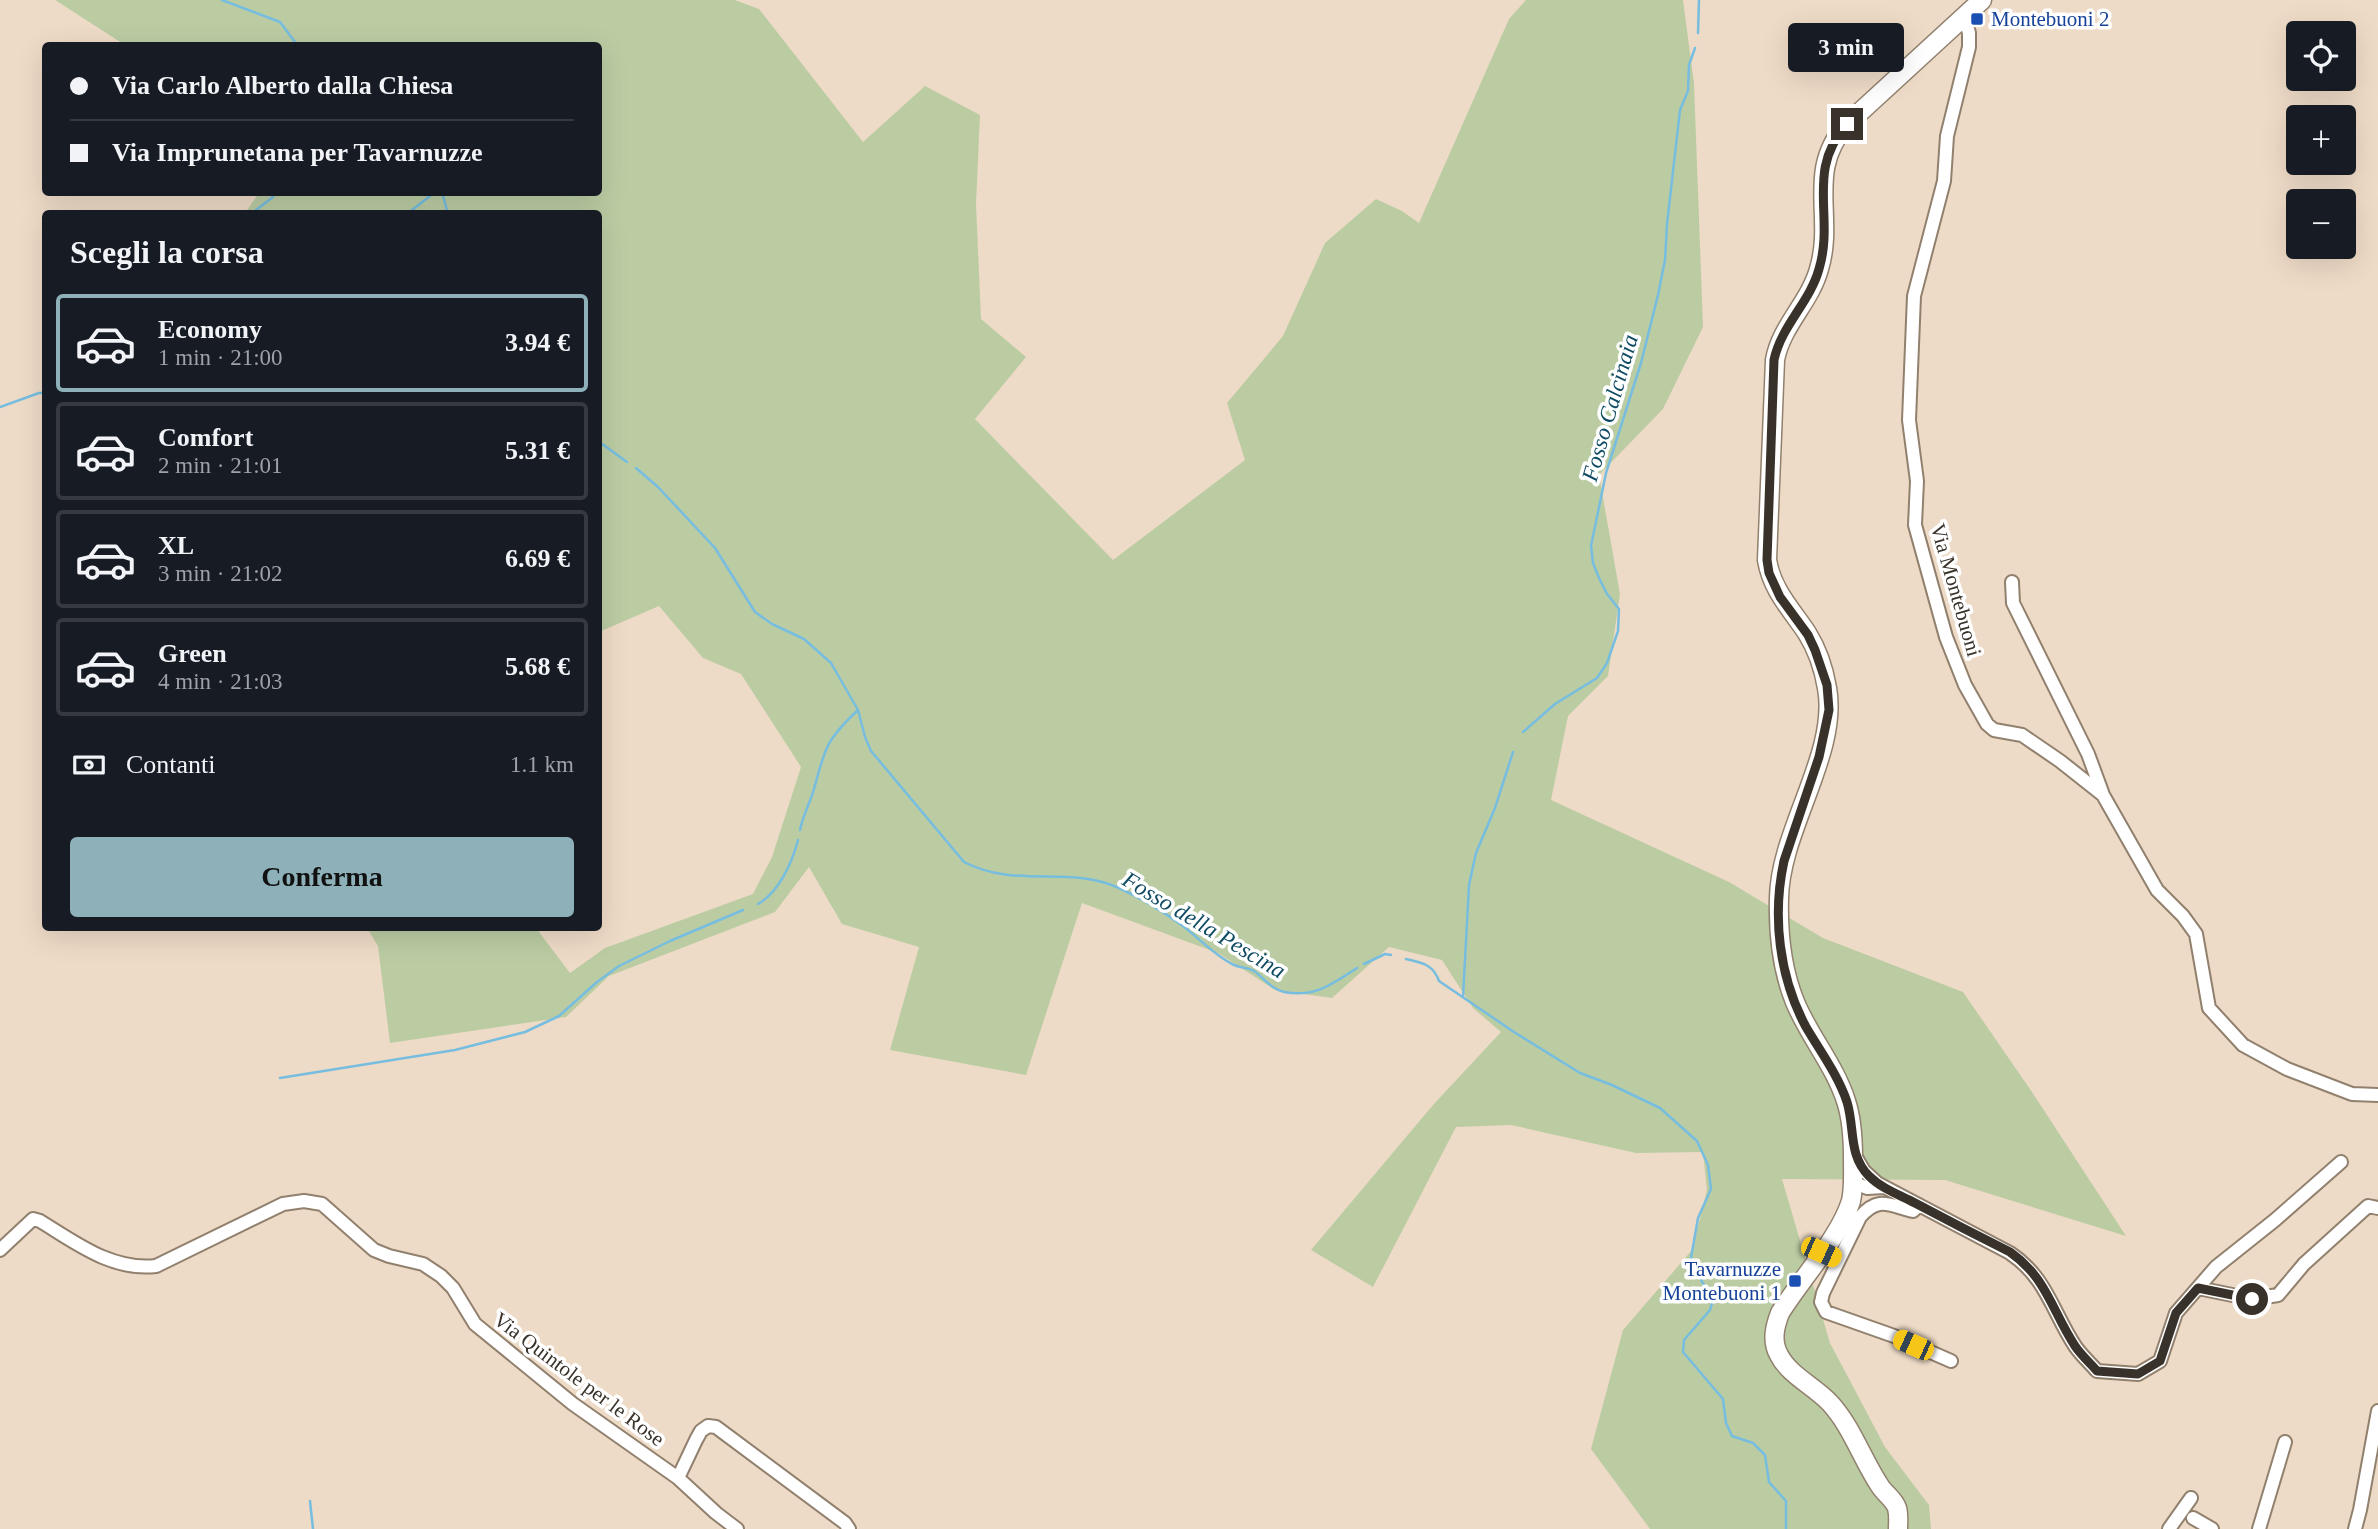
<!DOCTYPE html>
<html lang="it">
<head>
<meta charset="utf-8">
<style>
  :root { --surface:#171b24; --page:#242831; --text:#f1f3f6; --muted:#9ea1a6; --line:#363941; --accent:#8eb1b9 }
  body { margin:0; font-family:"Times New Roman",serif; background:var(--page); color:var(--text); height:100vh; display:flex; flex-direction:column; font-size:26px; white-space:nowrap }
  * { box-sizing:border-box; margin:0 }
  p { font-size:23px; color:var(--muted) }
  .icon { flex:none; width:38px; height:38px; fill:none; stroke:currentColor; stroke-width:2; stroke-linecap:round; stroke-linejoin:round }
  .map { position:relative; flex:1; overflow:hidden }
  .sheet { position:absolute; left:42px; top:210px; width:560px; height:721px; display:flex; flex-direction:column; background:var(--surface); border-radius:7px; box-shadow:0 7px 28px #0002 }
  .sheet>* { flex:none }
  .hud { position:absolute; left:42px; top:42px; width:560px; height:154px; border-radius:7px; box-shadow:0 7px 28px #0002; display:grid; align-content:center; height:154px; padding:0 28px; background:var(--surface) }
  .fabs { position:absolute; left:2286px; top:21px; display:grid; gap:14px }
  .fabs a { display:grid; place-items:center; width:70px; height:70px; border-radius:7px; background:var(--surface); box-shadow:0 7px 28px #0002; font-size:35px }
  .end { position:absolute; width:32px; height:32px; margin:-16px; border:9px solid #39322a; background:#fff; box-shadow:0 0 0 4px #fff }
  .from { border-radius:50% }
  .bubble { position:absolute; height:49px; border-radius:7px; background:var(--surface); box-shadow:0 7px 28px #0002; font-size:23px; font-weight:800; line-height:49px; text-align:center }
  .car { position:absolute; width:21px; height:42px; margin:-21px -10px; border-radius:9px; box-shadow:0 0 5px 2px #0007; background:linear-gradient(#f5c518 24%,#345 0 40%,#f5c518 0 76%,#345 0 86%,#f5c518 0) }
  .hud b { display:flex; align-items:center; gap:24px; height:66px; font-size:26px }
  .hud b+b { border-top:2px solid var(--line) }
  .hud i { width:18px; height:18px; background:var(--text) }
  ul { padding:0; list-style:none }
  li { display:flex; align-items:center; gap:21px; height:98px; margin:0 14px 10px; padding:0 14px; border:4px solid var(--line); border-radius:7px }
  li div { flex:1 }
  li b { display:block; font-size:26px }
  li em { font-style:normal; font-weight:800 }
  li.current { border-color:var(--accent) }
  li>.icon { width:63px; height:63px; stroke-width:1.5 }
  h2 { padding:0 28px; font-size:32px; line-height:84px }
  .pay { display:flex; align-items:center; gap:18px; height:77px; padding:0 28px; font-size:26px }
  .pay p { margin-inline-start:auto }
  .cta { display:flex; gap:14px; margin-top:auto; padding:14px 28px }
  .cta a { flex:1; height:80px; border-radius:7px; background:var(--accent); color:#111; font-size:28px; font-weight:800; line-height:80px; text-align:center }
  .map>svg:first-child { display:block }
  .green { fill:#bbcca3 }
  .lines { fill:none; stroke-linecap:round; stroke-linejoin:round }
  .stream { stroke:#76bde0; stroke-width:2.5 }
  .street-casing { stroke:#91806d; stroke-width:16 }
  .secondary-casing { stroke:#91806d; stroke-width:21 }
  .street { stroke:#fff; stroke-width:12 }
  .secondary { stroke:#fff; stroke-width:18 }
  .route { stroke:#39322a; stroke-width:9 }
  .transit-dot { fill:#1a4fb4; stroke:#fff; stroke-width:2.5 }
  .labels { text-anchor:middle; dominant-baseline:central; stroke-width:7; stroke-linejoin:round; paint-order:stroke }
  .transit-label { font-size:21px; fill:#164399; stroke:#fff; text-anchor:start }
  .street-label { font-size:21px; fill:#39322a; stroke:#fff }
  .water-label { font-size:23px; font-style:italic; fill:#104b64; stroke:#fff }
</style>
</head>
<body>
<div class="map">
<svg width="2378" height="1529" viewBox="0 0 2378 1529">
  <rect width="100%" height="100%" fill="#eedbc7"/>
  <path class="green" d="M55,0H735L759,9L863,142L925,86L980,115L976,204L981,319L1026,357L975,419L1113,560L1245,460L1227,403L1283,336L1325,243L1376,199L1402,211L1419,223L1509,19L1526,0H1683L1694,83L1703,327L1663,409L1599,475L1620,594L1608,676L1568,716L1551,800L1729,882L1823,938L1963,992L2032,1092L2126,1236L1945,1180L1782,1179L1830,1343L1885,1447L1929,1505L1931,1529H1650L1591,1449L1623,1330L1692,1250L1707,1190L1703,1152L1636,1153L1511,1125L1456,1127L1373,1287L1311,1250L1433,1105L1501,1032L1473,1008L1442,960L1389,947L1332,998L1275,990L1218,953L1082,903L1026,1075L890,1050L919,947L842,924L809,867L775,912L609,976L566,1017L390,1043L378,946L367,928H536L570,973L605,948L753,894L772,857L801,767L741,674L703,658L659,606L599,632L598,214L245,213L259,193L598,192V46L125,45Z"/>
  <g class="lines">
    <path class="stream" d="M222,0L280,22L298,46
      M1698,33L1699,0
      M442,192L448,214
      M251,214L273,197
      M407,214L435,192
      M0,407L39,393H46
      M598,441L627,462
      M636,468L658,487L715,548L755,612L772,624L804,639L831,663L858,710L865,737L871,751L964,862C1016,889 1069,865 1119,888C1141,898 1164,912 1183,926C1200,939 1215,956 1234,965C1240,968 1248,967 1254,971C1264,978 1271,989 1284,992C1315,998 1332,984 1357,968
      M1523,732L1555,704L1597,678L1607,663L1618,631L1619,609L1607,594L1599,578L1593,563L1591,546L1606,473L1641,363L1658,295L1665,260L1667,224L1680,110L1688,91L1689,65L1695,48
      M800,830C803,815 810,803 814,789C825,748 826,740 858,710
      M758,904C779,892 792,863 798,840
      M1406,959C1422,963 1433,964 1439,981L1514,1032L1580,1073L1612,1085L1660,1108L1697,1141L1708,1165L1711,1189L1698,1218L1691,1258C1693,1272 1708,1286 1712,1303L1710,1310L1684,1340L1683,1352L1723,1399L1726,1423L1732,1436L1753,1443L1765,1455L1769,1482L1786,1501V1529
      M1364,964L1385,954L1391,955
      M1463,997L1469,885L1476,853L1495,808L1513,752
      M280,1078L455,1050L525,1032L559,1016L597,982L619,966L670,941L743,910
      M310,1501L313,1529"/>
    <defs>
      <path id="street" d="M1964,16L1969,33V47L1947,136L1944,181L1914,296L1909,420L1917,481L1915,525L1946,637L1965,685L1987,724L1994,730L2022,735L2060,761L2103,795L2157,890L2183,916L2196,934L2209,1008L2243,1045L2287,1069L2352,1094L2378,1095
        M2012,582L2013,603L2088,754L2102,792
        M1854,1154L1864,1171L1877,1183L2010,1253C2047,1278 2052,1311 2075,1346C2081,1355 2090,1363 2097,1371L2138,1374L2160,1361L2176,1313L2216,1267L2275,1220L2341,1162
        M1853,1182L1867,1188L1884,1187
        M1919,1205L1913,1211C1890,1206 1879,1195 1860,1217L1823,1293L1821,1302L1826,1312L1894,1336L1951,1361
        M0,1250L33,1219L40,1221C76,1243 112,1271 156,1266L283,1204L304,1201L322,1204L374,1250L389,1256L423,1264L441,1276L453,1288L475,1324L573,1404L678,1478L716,1513L737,1529
        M2198,1288L2252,1299L2278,1295L2304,1264L2368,1206L2378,1208
        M678,1478L696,1440L701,1431L708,1426L716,1427L845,1523L849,1529
        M2193,1518L2212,1529
        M2169,1529L2191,1498
        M2259,1529L2285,1442
        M2355,1529L2360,1510L2378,1411"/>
      <path id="secondary" d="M1898,1529C1898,1522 1899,1515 1897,1508C1894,1499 1885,1494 1880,1486C1862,1459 1852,1427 1830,1403C1814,1386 1789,1375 1779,1355C1771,1341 1775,1326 1780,1313C1801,1279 1840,1237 1851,1201C1854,1188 1853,1172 1853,1158C1853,1139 1852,1119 1846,1101C1835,1066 1809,1036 1795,1002C1782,970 1778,933 1779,898C1780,830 1839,753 1827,688C1824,670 1817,649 1807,633C1791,609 1772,590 1767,560L1775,360C1781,326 1810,302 1819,269C1835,216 1805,171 1847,124L1982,0"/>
    </defs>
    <use href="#street" class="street-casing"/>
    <use href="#secondary" class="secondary-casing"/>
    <use href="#street" class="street"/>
    <use href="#secondary" class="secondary"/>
  </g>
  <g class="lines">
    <path class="route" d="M1847,124C1805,171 1835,216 1819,269C1810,302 1781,326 1774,360L1767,560L1769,573L1780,597L1808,635L1815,650L1827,685L1829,710L1819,757L1784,861C1772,916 1779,977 1806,1027C1820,1051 1838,1075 1847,1102C1855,1128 1848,1155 1869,1176C1882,1189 1900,1195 1915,1203C1947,1220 1978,1236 2010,1252C2047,1278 2052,1311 2075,1346C2081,1355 2090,1363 2097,1371L2138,1374L2160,1361L2176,1313L2198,1288L2252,1299"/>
  </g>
  <g class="transit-dot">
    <rect x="1970" y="12" width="14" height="14" rx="3.5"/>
    <rect x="1788" y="1274" width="14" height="14" rx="3.5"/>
  </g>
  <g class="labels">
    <g class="transit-label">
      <text x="1991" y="19">Montebuoni 2</text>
      <text x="1781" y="1269" text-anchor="end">Tavarnuzze<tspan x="1781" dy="24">Montebuoni 1</tspan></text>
    </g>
    <g class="street-label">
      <text transform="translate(1956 590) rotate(74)">Via Montebuoni</text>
      <text transform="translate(579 1379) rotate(37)">Via Quintole per le Rose</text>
    </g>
    <g class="water-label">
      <text transform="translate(1610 408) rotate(-74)">Fosso Calcinaia</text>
      <text transform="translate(1204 925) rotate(31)">Fosso della Pescina</text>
    </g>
  </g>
</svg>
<div class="fabs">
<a><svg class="icon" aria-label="locate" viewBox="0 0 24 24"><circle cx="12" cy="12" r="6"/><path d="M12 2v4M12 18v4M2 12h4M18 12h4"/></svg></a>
<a>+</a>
<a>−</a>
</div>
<i class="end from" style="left:2252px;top:1299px"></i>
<i class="end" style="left:1847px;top:124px"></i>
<div class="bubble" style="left:1788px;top:23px;width:116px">3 min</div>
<i class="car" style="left:1821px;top:1252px;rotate:114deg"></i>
<i class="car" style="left:1913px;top:1345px;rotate:294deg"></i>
<div class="hud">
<b><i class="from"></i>Via Carlo Alberto dalla Chiesa</b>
<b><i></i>Via Imprunetana per Tavarnuzze</b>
</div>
<section class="sheet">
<h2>Scegli la corsa</h2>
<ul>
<li class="current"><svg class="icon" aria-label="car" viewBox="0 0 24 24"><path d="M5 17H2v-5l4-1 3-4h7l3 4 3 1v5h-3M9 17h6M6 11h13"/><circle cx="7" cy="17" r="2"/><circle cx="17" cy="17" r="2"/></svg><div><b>Economy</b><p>1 min · 21:00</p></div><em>3.94 €</em></li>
<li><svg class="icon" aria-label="car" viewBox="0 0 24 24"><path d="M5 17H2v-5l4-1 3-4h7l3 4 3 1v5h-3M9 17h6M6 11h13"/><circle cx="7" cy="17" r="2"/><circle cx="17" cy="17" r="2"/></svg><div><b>Comfort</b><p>2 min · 21:01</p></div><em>5.31 €</em></li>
<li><svg class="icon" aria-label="car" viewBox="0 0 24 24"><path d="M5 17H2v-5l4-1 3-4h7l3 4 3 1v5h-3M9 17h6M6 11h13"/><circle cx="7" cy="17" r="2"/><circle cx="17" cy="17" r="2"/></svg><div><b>XL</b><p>3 min · 21:02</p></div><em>6.69 €</em></li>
<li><svg class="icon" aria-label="car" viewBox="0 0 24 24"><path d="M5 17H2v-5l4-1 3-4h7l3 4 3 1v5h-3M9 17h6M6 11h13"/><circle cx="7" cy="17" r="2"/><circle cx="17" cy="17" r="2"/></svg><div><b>Green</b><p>4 min · 21:03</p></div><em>5.68 €</em></li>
</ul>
<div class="pay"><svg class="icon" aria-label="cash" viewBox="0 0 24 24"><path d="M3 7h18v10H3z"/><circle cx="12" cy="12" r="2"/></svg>Contanti<p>1.1 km</p></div>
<div class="cta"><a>Conferma</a></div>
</section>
</div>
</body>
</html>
